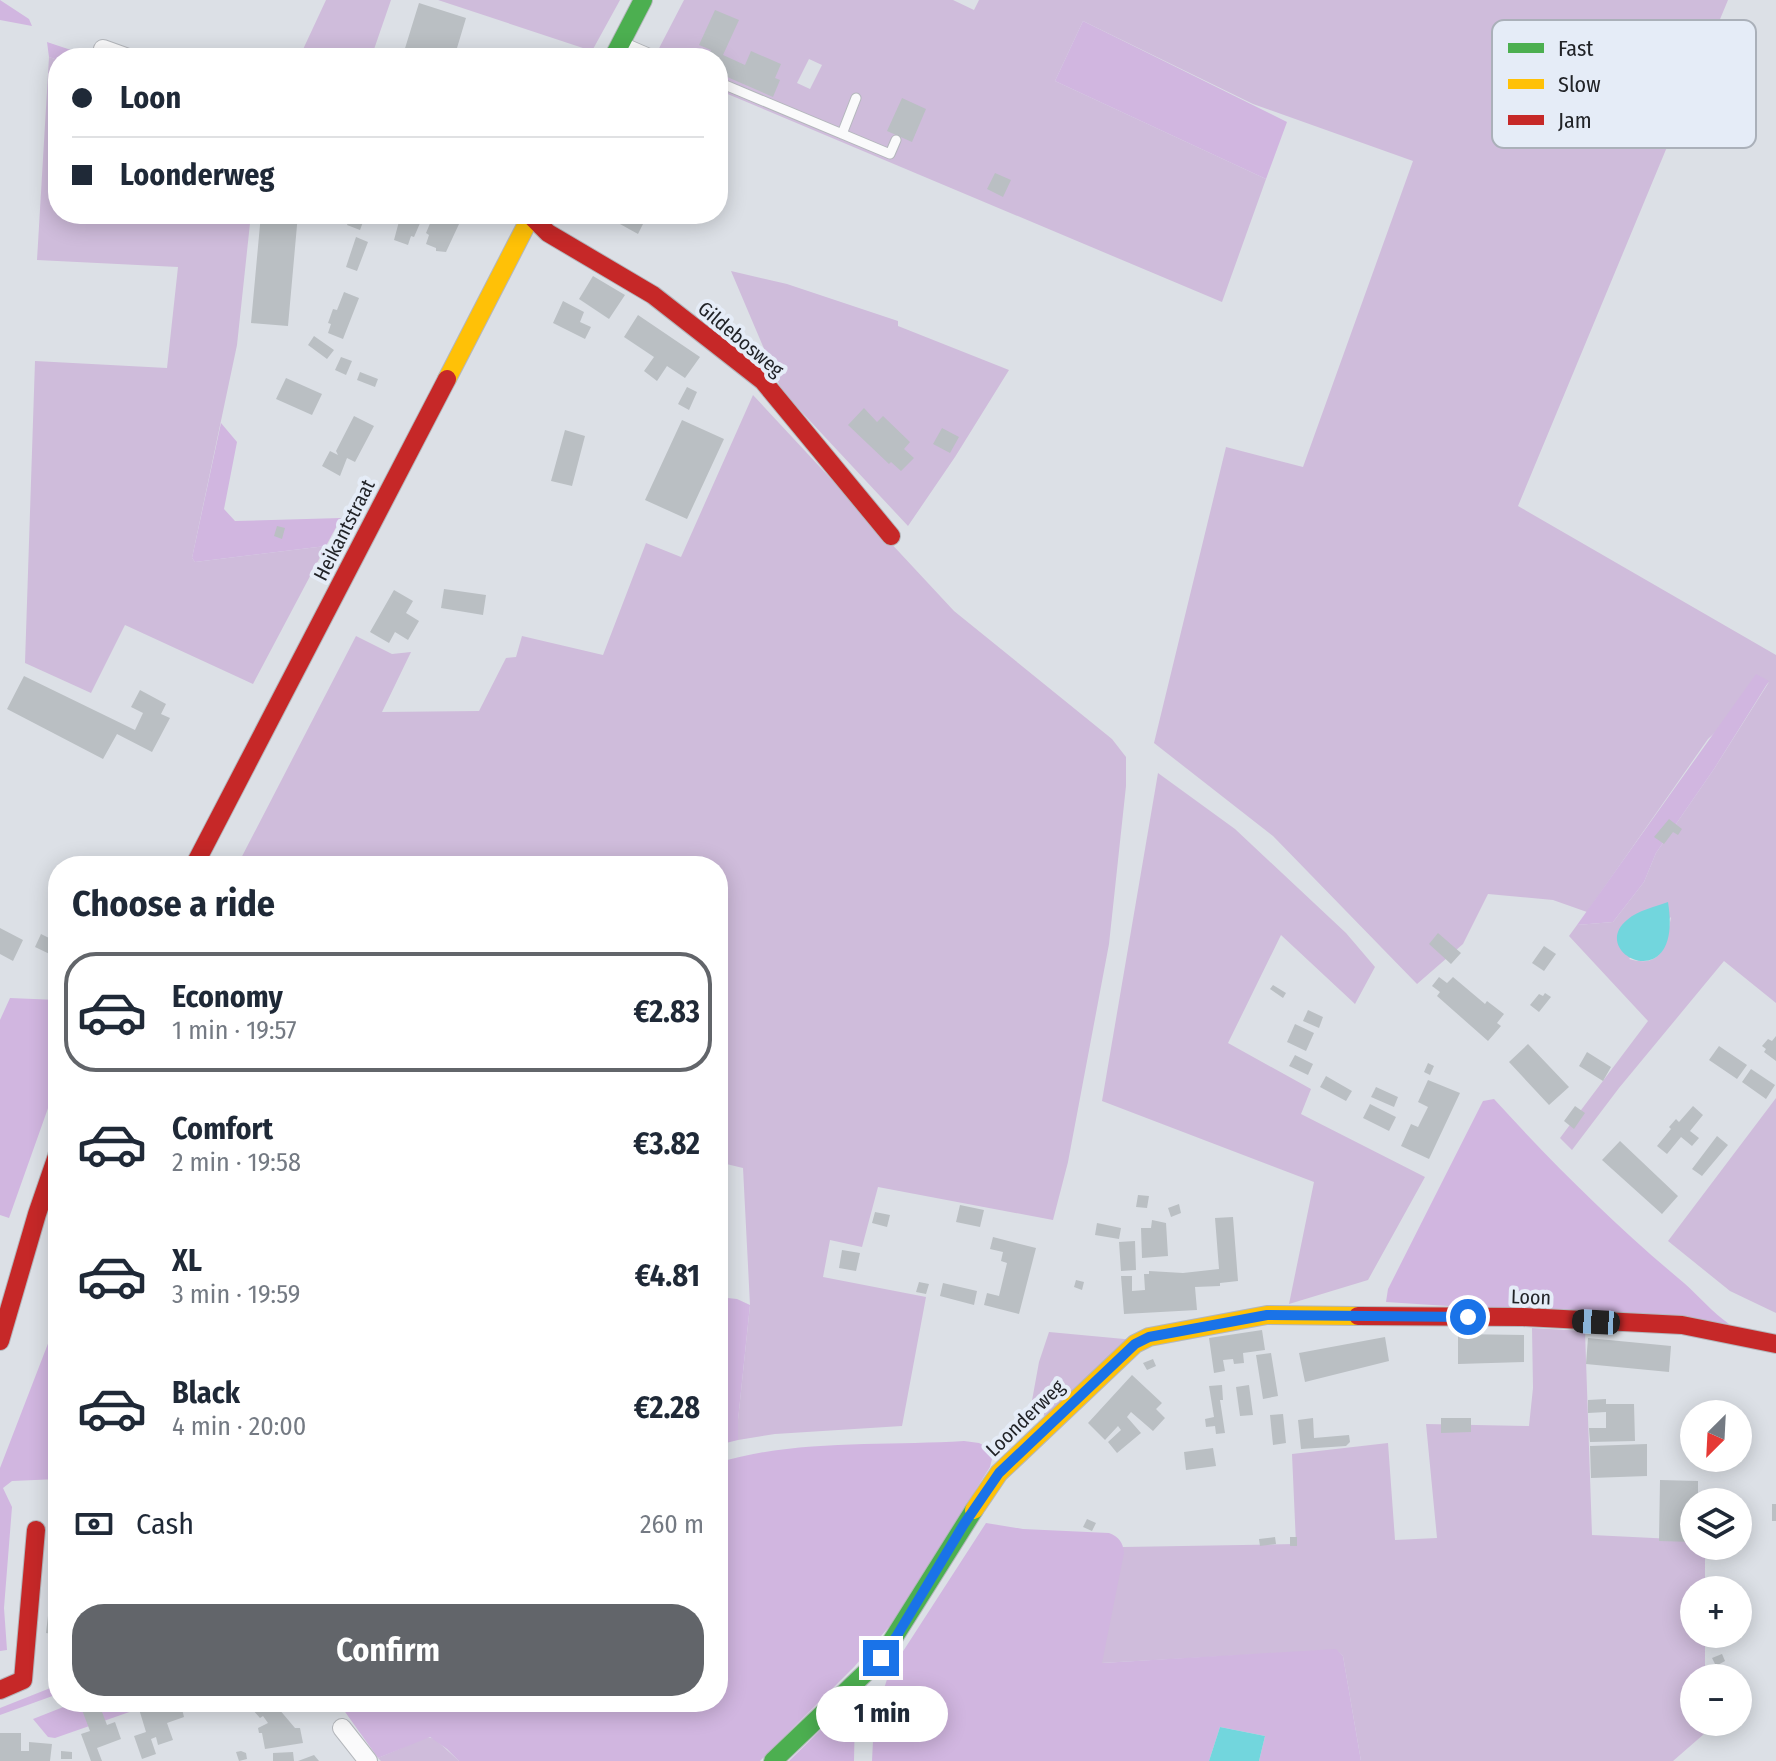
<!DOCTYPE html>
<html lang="en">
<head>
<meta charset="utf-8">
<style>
  :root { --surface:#fff; --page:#f6f6f7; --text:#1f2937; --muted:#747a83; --line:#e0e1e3; --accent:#62656a }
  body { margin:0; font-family:"Fira Sans Condensed",sans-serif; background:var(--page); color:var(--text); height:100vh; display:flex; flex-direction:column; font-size:30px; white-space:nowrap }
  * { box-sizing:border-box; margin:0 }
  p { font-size:26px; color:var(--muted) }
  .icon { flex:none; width:44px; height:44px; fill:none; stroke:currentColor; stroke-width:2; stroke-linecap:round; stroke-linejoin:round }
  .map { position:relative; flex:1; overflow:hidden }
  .details { position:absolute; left:48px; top:856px; width:680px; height:856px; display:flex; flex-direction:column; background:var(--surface); border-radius:32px; box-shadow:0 4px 20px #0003 }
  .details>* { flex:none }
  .guide { position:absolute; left:48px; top:48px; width:680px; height:176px; border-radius:32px; box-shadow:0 4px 20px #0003; display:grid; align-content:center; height:176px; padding:0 24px; background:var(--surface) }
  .needle { width:52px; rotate:204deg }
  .buttons { position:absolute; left:1680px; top:1400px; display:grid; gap:16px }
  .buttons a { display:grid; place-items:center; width:72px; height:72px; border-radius:50%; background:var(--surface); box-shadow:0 4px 20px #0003; font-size:40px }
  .end { position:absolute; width:36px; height:36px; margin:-18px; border:10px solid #1a73e8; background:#fff; box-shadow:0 0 0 4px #fff }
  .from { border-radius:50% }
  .bubble { position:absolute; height:56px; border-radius:28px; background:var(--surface); box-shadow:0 4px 20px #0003; font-size:26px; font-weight:700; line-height:56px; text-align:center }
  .car { position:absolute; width:24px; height:48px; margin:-24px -12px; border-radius:10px; box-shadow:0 0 6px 2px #0007; background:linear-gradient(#222 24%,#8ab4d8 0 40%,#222 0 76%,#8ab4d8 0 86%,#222 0) }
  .guide b { display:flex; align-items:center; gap:28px; height:76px; font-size:30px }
  .guide b+b { border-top:2px solid var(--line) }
  .guide i { width:20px; height:20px; background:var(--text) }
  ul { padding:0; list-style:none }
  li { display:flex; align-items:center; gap:24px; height:120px; margin:0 16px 12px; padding:0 8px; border:4px solid transparent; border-radius:32px }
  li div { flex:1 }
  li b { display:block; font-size:30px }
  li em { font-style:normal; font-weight:700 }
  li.active { border-color:var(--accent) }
  li>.icon { width:72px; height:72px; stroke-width:1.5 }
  h2 { padding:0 24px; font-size:36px; line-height:96px }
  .pay { display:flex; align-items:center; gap:20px; height:88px; padding:0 24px; font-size:30px }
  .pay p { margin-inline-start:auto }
  .action { display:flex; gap:16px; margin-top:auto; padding:16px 24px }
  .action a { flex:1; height:92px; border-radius:32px; background:var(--accent); color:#fff; font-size:32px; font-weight:700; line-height:92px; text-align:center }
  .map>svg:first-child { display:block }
  .green { fill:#cfbcdb; fill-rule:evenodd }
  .forest { fill:#d1b6e0 }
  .water { fill:#72d6dd }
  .building { fill:#babfc3 }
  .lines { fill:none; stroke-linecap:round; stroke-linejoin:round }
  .lane-casing { stroke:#b4b7bc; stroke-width:11 }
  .street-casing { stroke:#b4b7bc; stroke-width:20 }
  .fast-casing { stroke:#b4b7bc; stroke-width:20 }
  .slow-casing { stroke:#b4b7bc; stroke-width:20 }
  .jam-casing { stroke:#b4b7bc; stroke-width:20 }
  .lane { stroke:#fafafb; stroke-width:9 }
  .street { stroke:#fafafb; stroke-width:18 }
  .fast { stroke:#4caf50; stroke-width:18 }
  .slow { stroke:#ffc107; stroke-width:18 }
  .jam { stroke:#c62828; stroke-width:18 }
  .route { stroke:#1a73e8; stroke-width:10 }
  .labels { text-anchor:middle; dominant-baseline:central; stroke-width:8; stroke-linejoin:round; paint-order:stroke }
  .street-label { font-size:20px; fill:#212327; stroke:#e5ecf7 }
  .key { fill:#e5ecf7; stroke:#aab0b9; stroke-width:2 }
  .key-label { font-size:22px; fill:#212327 }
</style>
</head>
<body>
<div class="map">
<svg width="1776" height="1761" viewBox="0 0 1776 1761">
  <rect width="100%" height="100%" fill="#dce0e6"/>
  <path class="green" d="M326,0H391L371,58H299Z
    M438,0H620L592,51Z
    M684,0H953L974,10L979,0H1728L1518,506L1776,655V1003L1724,961L1619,1088L1572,1150L1560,1138L1648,1021L1569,936L1577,925L1613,922L1644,882L1656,853L1714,769L1769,682L1708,739L1587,912L1553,900L1488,894L1463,944L1417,984L1273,836L1154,743L1226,447L1303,467L1413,161L1253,104L1083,21L1055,81L1266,179L1222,302L718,90V58H654ZM809,59L822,65L810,89L797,83ZM1671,917C1666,944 1664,969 1629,959Z
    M49,57L58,60V214H251L237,345L192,558L195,562L326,546L253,684L125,625L91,693L25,663L35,361L167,368L178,267L37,260Z
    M731,271L787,284L898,321V326L1009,370L955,457L908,526L782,391Z
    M753,395L954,611L1112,739L1126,757V786L1109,944L1068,1162L1053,1220L878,1187L862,1247L830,1240L823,1277L926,1297L902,1426L775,1434L738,1440V1420L750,1305L743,1168L718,1162V866H237L356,636L392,654L411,652L382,712L479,711L506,658L516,657L522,636L603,655L646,543L681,557Z
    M1158,773L1235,829L1346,933L1375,967L1355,1004L1281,935L1228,1043L1311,1089L1301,1114L1425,1177L1368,1280L1289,1304L1314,1182L1102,1101Z
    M1776,1098V1313L1730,1291L1668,1241Z
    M1532,1328L1585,1331L1592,1535L1694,1540V1546H1705V1590H1694V1634H1705V1678H1694V1722H1704V1734L1673,1761H1361L1343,1656L1336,1650L1101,1663L1123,1547L1296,1544L1292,1454L1388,1443L1395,1540L1437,1538L1426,1424L1529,1426L1533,1388Z
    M1049,1332L1135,1340L1045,1416L1036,1412L1031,1406L1039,1362Z
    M427,1737L435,1739L459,1761H381L378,1758Z"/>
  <path class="forest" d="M0,0L29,19L32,26L0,20Z
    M1083,21L1287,122L1266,179L1055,81Z
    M47,42L95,58H58V60L49,57Z
    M221,423L237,442L224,509L235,521L341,518L326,546L195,562L192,558Z
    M1756,674L1769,681L1714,769L1656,853L1644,882L1613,922L1577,925Z
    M10,998L58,1000V1080L9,1218L0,1215V1020Z
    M1494,1099C1554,1165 1616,1226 1684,1283C1700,1297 1712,1312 1729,1324L1386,1302L1388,1289L1483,1101Z
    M718,1297L737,1299L750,1305L738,1420V1440L718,1445Z
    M58,1310V1479L12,1481L3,1488L12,1507L4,1608L7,1650L0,1651V1468L54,1328Z
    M964,1441L979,1443L989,1448L992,1459L990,1467L895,1620L854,1667L760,1761H459L447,1749L430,1737L378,1758L338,1702H718V1463C793,1439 886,1446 964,1441Z
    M986,1523L1023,1529L1109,1533C1119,1537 1123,1542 1124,1553L1102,1663L1336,1649L1343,1656L1361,1761H1259L1265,1736L1220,1727L1209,1761H872L874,1720L889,1673Z
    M58,1685V1694L0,1715V1708Z
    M76,1702H158L55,1738L48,1737L33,1719Z
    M847,1704H852L855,1711L854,1761H789Z"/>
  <path class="water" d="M1668,902C1684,1000 1586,954 1627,920C1638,910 1655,907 1668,902Z
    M1220,1727L1265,1736L1259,1761H1209Z"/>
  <path class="building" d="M419,3L466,18L454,58H402Z
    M715,10L739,20L723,55L745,65L751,51L781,64L775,78L780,80L773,97L718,73V58H707L711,50L699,45Z
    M902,98L926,109L912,142L887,131Z
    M995,173L1011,180L1003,197L987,189Z
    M261,214H298L288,326L251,323Z
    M351,214H366L360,230L347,225Z
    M401,214H424L414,237L411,236L408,245L394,240Z
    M434,214L459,224L446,252L436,251V248L426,244L429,235L426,233Z
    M602,214H648L638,234Z
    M356,237L368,242L357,271L346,267Z
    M593,276L625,295L609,319L579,299Z
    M344,292L359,298L343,339L328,333L331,324L328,323L333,309L337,310Z
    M563,301L584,312L580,322L591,327L585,339L553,323Z
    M638,315L700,357L685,378L667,366L657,381L644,371L654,357L624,337Z
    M314,336L334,350L327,359L308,345Z
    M341,357L352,361L346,375L335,370Z
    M360,372L378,379L375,387L357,380Z
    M286,378L322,394L312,415L276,399Z
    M687,387L697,392L689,410L678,404Z
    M864,408L877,422L883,416L910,442L904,449L914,458L901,471L891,462L889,464L848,425Z
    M354,416L374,426L355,462L347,458L340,476L322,466L330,451L338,455L336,451Z
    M682,420L724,439L687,519L645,500Z
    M942,428L959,437L950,453L933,444Z
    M565,430L585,436L572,486L551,481Z
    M277,526L285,528L282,539L274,536Z
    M444,589L486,595L483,615L441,608Z
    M394,590L413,601L406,613L419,621L408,640L395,632L389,643L370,632Z
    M24,676L135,730L143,713L131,707L140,690L166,704L161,714L170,718L152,752L117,734L103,759L7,709Z
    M1669,819L1682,829L1678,835L1673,832L1664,844L1654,837Z
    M54,927L58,929V958L35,947L41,934L49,938Z
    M0,928L23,940L13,961L0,954Z
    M1438,933L1461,953L1451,964L1429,944Z
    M1544,946L1556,954L1544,971L1532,963Z
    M1439,977L1447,983L1453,977L1485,1004L1487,1001L1504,1014L1497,1023L1501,1026L1488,1041L1437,996L1440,992L1432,986Z
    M1273,985L1286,993L1283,998L1270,989Z
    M1545,993L1551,997L1539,1012L1530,1005L1539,994L1543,996Z
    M1308,1010L1323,1017L1319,1028L1303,1021Z
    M1295,1024L1314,1033L1306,1051L1287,1042Z
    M1776,1036V1061L1764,1052L1766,1049L1762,1046L1768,1039L1772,1041Z
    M1528,1044L1569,1087L1549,1105L1509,1062Z
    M1719,1046L1747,1065L1737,1079L1709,1060Z
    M1587,1052L1611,1067L1603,1081L1579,1066Z
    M1295,1055L1313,1064L1308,1075L1289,1066Z
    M1428,1063L1434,1066L1430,1075L1424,1072Z
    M1751,1069L1775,1085L1766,1099L1742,1082Z
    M1326,1076L1352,1091L1346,1101L1320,1087Z
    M1428,1080L1460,1093L1429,1159L1401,1146L1411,1124L1418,1127L1428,1107L1418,1102Z
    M1376,1087L1398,1097L1394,1107L1371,1097Z
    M1370,1104L1396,1117L1389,1131L1363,1118Z
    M1575,1106L1585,1113L1574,1129L1564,1121Z
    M1693,1106L1703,1115L1690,1131L1699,1138L1692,1146L1681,1137L1667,1154L1657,1146L1671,1129L1669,1127L1676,1119L1679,1122Z
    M1717,1136L1728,1145L1702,1176L1692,1169Z
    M1620,1141L1678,1196L1662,1214L1602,1160Z
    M1138,1195L1149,1196L1147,1208L1136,1207Z
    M1179,1204L1181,1213L1171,1217L1168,1208Z
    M960,1205L984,1210L980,1227L956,1222Z
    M875,1212L890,1215L887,1227L872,1223Z
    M1233,1217L1238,1281L1220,1283V1286L1195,1287L1197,1310L1124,1314L1121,1276H1132V1291L1145,1290L1144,1274H1149V1271L1183,1273L1219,1269L1215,1218Z
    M1152,1220L1166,1223L1168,1256L1142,1258L1141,1228H1151Z
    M1097,1223L1121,1228L1119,1239L1095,1235Z
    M993,1237L1036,1248L1019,1314L984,1305L987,1293L999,1296L1007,1263L1001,1261L1003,1252L990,1249Z
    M1135,1241L1136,1270L1121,1271L1119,1242Z
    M842,1250L860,1253L856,1271L839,1268Z
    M1076,1280L1084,1282L1082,1290L1074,1287Z
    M919,1282L929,1284L926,1294L916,1292Z
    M943,1283L977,1291L974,1305L940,1296Z
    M1262,1330L1265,1350L1243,1353L1244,1363L1234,1364L1233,1359L1223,1360L1225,1371L1214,1373L1209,1338Z
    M1458,1334L1524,1335V1362L1458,1364Z
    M1385,1337L1389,1361L1305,1382L1299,1353Z
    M1588,1338L1671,1346L1669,1372L1586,1364Z
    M1271,1353L1278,1396L1263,1399L1256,1355Z
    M1153,1359L1156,1366L1147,1370L1143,1363Z
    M1132,1375L1162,1403L1156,1409L1165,1418L1153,1431L1131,1412L1127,1417L1141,1433L1117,1453L1108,1442L1121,1430L1118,1426L1105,1440L1088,1423Z
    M1222,1385L1223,1400H1220L1225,1433L1216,1434L1215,1426L1206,1427L1205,1419L1214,1417L1209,1386Z
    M1249,1385L1253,1415L1240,1416L1236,1387Z
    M1606,1399V1404H1634L1635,1441L1590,1442L1589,1428H1606V1412L1588,1413V1400Z
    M1283,1414L1286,1443L1273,1445L1270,1415Z
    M1313,1418L1314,1438L1349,1435L1350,1442L1346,1446L1301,1449L1298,1420Z
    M1441,1418H1471V1432L1441,1433Z
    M1647,1444V1476L1591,1478L1590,1446Z
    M1213,1448L1216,1466L1186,1470L1184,1452Z
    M1660,1480L1698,1481V1502H1694V1542L1659,1541Z
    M1772,1504H1776V1521H1772Z
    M1087,1519L1096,1523L1092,1531L1083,1527Z
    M53,1527H58V1646L51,1645L52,1634L46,1633L52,1581L50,1580L52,1562L48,1561Z
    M1275,1537L1276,1544L1260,1546L1259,1539Z
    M1290,1537H1297V1546H1290Z
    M1722,1654L1725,1661L1716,1666L1712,1658Z
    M160,1702H201L182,1709L184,1717L167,1723L173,1740L158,1745L156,1737L151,1739L156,1754L142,1759L134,1736L146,1732L139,1709Z
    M246,1702H273L295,1728H300L303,1743L265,1749L262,1733H259L258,1728L268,1723L263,1716L260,1718Z
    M99,1704L107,1725L115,1722L121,1739L97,1748L102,1761H91L81,1734L90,1731L82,1710Z
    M0,1733H21V1751H29V1742L52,1744L50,1761H0Z
    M61,1751L72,1752V1759H61Z
    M241,1751L246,1753L247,1759L239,1761L236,1752Z
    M293,1752L294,1761H273V1753Z
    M314,1755L319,1761H298Z"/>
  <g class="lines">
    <defs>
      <path id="lane" d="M623,42L660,58
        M718,82L890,154L896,140
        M842,134L856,98"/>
      <path id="street" d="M103,49L128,58
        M342,1728L368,1761"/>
      <path id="fast" d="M613,58L643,0
        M773,1761L881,1658L974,1510"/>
      <path id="slow" d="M447,379L532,214
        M974,1510L999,1473L1135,1344L1149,1337L1267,1315L1358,1316"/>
      <path id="jam" d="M529,214L548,233L653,295L763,381L891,536
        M194,866L447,379
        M1358,1316L1523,1317L1682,1325L1776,1344
        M0,1341L37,1214L58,1153
        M0,1690L23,1680L36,1530"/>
    </defs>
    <use href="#lane" class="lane-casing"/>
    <use href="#street" class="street-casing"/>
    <use href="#fast" class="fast-casing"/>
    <use href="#slow" class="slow-casing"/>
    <use href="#jam" class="jam-casing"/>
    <use href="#lane" class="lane"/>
    <use href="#street" class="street"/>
    <use href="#fast" class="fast"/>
    <use href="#slow" class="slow"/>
    <use href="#jam" class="jam"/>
  </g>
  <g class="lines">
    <path class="route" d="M881,1658L896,1637L964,1524L999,1473L1135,1344L1149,1337L1267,1315L1468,1317"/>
  </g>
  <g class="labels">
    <g class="street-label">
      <text transform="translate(741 339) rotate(40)">Gildebosweg</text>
      <text transform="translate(344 530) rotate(-63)">Heikantstraat</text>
      <text transform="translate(1531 1297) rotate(2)">Loon</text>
      <text transform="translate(1025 1418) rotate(-44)">Loonderweg</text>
    </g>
  </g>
  <rect x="1492" y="20" width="264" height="128" rx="12" class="key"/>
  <rect x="1508" y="43" width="36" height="10" fill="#4caf50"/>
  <rect x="1508" y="79" width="36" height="10" fill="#ffc107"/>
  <rect x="1508" y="115" width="36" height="10" fill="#c62828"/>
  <g class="key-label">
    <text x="1558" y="56">Fast</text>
    <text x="1558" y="92">Slow</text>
    <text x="1558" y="128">Jam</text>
  </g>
</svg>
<div class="buttons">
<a><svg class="needle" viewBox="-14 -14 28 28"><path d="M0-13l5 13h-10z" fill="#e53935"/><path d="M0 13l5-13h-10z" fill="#747a83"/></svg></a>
<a><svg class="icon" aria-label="layers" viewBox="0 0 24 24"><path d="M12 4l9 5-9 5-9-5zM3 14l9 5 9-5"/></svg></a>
<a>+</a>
<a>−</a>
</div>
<i class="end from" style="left:1468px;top:1317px"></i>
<i class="end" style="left:881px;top:1658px"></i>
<div class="bubble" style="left:816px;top:1686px;width:132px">1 min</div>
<i class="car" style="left:1596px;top:1322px;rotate:273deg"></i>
<div class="guide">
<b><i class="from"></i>Loon</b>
<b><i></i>Loonderweg</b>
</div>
<section class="details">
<h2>Choose a ride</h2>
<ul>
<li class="active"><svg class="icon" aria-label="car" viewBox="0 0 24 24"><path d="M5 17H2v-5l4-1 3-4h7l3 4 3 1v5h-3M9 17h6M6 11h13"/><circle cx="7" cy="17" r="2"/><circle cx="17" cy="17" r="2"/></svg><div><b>Economy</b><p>1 min · 19:57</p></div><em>€2.83</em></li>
<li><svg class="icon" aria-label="car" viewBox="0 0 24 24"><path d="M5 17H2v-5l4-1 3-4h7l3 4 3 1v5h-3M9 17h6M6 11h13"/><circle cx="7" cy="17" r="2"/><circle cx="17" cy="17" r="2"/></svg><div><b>Comfort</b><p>2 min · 19:58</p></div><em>€3.82</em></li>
<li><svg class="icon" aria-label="car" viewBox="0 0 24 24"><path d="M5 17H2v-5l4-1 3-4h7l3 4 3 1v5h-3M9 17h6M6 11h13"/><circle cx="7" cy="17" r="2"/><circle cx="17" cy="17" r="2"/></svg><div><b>XL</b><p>3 min · 19:59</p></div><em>€4.81</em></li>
<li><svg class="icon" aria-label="car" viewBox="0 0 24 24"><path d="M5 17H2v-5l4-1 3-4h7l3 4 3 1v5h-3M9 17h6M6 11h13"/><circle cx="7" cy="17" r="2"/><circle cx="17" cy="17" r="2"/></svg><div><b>Black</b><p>4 min · 20:00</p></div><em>€2.28</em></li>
</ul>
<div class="pay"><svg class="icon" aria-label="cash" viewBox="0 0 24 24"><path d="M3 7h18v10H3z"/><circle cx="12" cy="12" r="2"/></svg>Cash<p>260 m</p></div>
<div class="action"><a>Confirm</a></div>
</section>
</div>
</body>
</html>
